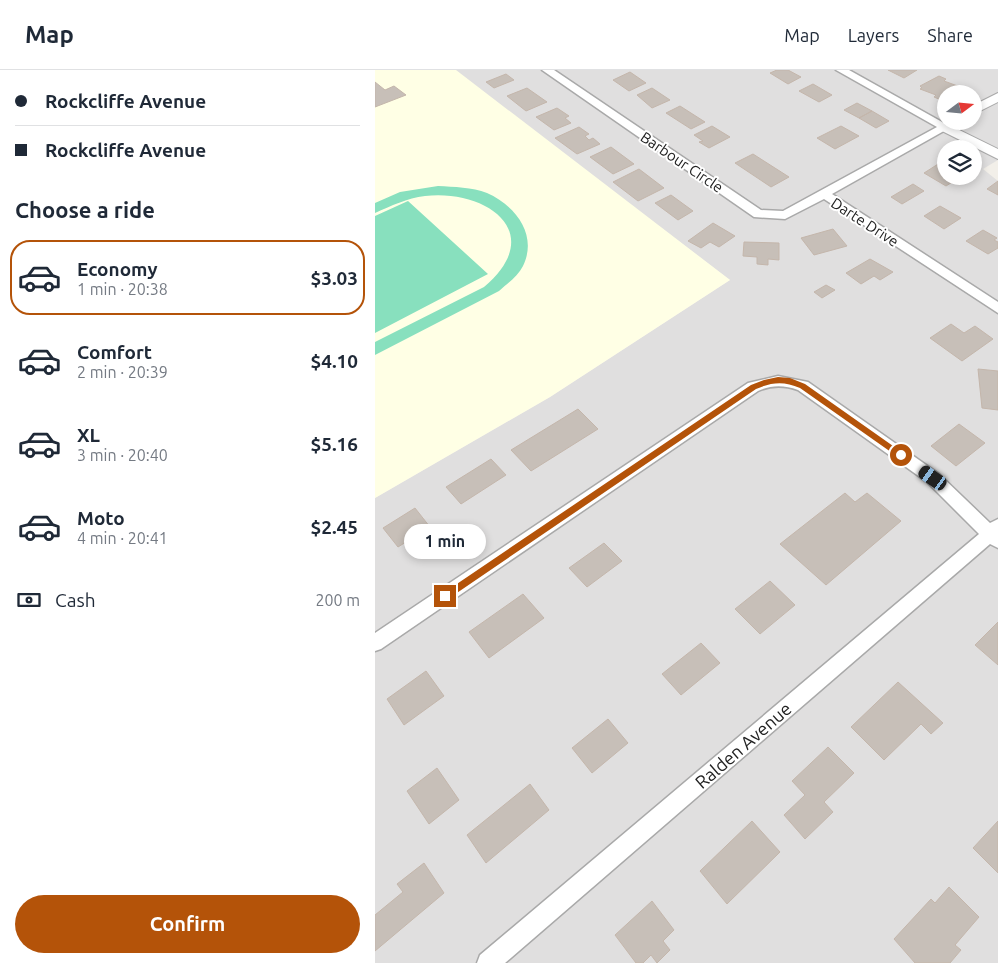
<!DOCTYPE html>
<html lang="en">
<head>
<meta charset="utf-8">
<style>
  :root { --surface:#fff; --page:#f6f6f7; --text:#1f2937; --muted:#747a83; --line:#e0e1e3; --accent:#b45309 }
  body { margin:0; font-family:Ubuntu,sans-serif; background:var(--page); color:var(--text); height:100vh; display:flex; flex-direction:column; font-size:19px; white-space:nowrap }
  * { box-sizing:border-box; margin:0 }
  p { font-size:16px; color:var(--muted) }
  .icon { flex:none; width:28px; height:28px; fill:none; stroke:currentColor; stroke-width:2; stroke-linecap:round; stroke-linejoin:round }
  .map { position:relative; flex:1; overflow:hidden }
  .sheet { display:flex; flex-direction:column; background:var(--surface); width:375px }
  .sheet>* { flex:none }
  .top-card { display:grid; align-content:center; height:110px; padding:0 15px; background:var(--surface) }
  .needle { width:32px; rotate:74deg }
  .fabs { position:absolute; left:562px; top:15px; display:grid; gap:10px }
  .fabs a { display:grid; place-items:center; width:45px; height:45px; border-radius:50%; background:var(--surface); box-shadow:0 2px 8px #0003; font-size:25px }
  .end { position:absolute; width:22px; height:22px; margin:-11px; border:6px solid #b45309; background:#fff; box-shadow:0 0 0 2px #fff }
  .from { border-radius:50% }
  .bubble { position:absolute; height:35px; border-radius:18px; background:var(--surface); box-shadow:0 2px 8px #0003; font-size:16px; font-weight:600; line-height:35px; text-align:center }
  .car { position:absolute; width:15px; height:30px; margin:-15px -8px; border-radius:6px; box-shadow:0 0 4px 1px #0007; background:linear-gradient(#222 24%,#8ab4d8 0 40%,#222 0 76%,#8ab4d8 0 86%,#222 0) }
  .top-card b { display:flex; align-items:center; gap:18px; height:48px; font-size:19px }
  .top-card b+b { border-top:1px solid var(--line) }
  .top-card i { width:12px; height:12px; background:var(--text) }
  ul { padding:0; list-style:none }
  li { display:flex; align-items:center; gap:15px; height:75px; margin:0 10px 8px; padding:0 5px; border:2px solid transparent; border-radius:20px }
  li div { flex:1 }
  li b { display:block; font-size:19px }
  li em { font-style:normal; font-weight:600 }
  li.current { border-color:var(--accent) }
  li>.icon { width:45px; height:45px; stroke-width:1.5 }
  h2 { padding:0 15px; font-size:22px; line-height:60px }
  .pay { display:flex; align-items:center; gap:12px; height:55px; padding:0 15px; font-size:19px }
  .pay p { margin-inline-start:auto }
  .primary-button { display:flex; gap:10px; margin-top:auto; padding:10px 15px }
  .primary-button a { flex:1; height:58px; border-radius:30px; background:var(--accent); color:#fff; font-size:20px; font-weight:600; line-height:58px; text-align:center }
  header { display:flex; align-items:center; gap:30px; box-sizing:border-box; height:70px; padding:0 25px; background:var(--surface); border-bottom:1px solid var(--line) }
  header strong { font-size:24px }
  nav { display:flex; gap:28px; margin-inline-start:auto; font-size:18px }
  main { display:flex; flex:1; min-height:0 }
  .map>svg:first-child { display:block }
  .residential { fill:#e0dfdf; fill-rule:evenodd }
  .education { fill:#ffffe5 }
  .pitch { fill:#88e0be }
  .building { fill:#c7bfb8; stroke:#c4b6ab }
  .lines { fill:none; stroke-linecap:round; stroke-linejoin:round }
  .minor-casing { stroke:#a9a9a9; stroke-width:3 }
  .tertiary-casing { stroke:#a9a9a9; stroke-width:2 }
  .minor { fill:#fff; fill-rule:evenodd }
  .tertiary { fill:#fff; fill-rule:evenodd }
  .route { fill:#b45309 }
  .labels { text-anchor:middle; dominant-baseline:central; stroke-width:4; stroke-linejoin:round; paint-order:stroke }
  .far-street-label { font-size:15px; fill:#222; stroke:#fff }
  .street-label { font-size:18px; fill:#222; stroke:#fff }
</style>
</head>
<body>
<header>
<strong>Map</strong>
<nav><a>Map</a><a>Layers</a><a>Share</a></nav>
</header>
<main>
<section class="sheet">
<div class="top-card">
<b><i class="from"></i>Rockcliffe Avenue</b>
<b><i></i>Rockcliffe Avenue</b>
</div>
<h2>Choose a ride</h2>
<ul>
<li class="current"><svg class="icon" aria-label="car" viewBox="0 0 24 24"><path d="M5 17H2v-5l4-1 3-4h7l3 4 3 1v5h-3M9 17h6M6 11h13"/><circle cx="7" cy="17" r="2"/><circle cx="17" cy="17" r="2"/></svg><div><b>Economy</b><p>1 min · 20:38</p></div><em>$3.03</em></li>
<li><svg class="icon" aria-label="car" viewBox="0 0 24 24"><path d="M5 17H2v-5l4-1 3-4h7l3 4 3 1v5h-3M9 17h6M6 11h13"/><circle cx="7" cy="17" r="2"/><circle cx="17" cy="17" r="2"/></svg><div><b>Comfort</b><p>2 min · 20:39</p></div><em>$4.10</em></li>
<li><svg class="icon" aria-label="car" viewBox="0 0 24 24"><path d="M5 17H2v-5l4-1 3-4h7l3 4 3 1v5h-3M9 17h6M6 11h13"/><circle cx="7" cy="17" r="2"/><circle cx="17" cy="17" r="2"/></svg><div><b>XL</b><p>3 min · 20:40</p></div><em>$5.16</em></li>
<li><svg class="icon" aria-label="car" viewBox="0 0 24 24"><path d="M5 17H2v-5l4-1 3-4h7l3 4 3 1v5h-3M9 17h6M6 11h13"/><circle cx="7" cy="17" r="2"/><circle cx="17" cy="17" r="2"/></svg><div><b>Moto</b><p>4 min · 20:41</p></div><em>$2.45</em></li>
</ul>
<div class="pay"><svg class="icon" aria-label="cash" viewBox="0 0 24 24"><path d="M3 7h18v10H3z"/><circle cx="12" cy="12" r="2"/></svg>Cash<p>200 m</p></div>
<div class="primary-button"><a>Confirm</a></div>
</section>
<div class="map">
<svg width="623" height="893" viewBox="0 0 623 893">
  <rect width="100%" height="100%" fill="#f2efe9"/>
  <path class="residential" d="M78,0H623V90L608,99L623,111V893H0V428L175,327L355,210ZM571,24H599V51H571ZM571,79H599V106H571Z"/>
  <path class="education" d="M0,0H81L355,210L175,327L0,428Z"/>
  <path class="pitch" d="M63,116C79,117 97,117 112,123C141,136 163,165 148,196C143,206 132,214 124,221L0,285V272L109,217C173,163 112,119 50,126C32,128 16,136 0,143V133L25,122Z
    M33,131L113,204L0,263V146Z"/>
  <path class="building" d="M402,0H413L426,7L413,14L395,3Z
    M513,0H542L529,8Z
    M255,2L271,13L254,21L238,10Z
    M131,4L139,10L119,18L111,12Z
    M564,6L571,9L569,11L591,19L583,24H571V31L566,30L559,27L561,25L545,19L547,18L545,16Z
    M0,12L10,20L19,16L31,25L0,37Z
    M438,14L457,25L444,32L424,21Z
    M152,18L172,32L151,41L132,26Z
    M277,18L295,30L277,38L262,25Z
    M482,33L497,41L484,48L469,40Z
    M305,36L330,52L316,59L291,43Z
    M182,38L194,46L190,48L196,53L179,60L161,47Z
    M497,41L514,51L501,58L484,48Z
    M337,56L355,67L334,78L324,72L328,71L319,65Z
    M466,56L484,66L460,79L442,68Z
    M204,57L214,64L210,66L214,70L218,68L225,74L202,84L180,68Z
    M236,77L259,94L238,104L215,87Z
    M378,84L414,107L396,117L360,93Z
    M571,89V106H587L571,116L549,103Z
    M264,99L289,118L263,131L238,112Z
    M623,111V125L612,119Z
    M538,114L549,121L527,134L516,127Z
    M296,125L318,141L303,150L280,133Z
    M565,136L586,148L569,159L549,146Z
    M338,153L360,166L344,177L335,172L326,178L313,171Z
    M458,159L472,176L439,185L426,168Z
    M608,160L622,168L619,170L623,172V178L613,184L591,171Z
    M369,172L404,173V190L393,189V195L382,194V187L368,186Z
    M495,189L518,202L505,210L499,206L486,214L471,203Z
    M451,215L460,220L447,228L439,222Z
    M576,254L589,263L600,256L618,269L587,291L555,268Z
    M603,299L623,301V340L607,338Z
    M203,339L223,359L156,401L136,380Z
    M584,354L610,373L581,396L556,376Z
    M116,389L131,405L86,434L71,417Z
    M470,423L480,432L492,423L526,451L451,515L405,474Z
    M40,438L55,457L23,477L8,458Z
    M229,473L247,491L212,517L194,498Z
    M395,511L420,535L385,564L360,539Z
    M148,524L169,548L114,588L94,562Z
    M623,552V595L600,575Z
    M326,573L345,593L306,625L287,604Z
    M51,601L69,626L29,655L12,629Z
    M523,612L568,653L556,664L546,654L509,690L476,657Z
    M233,649L253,673L217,703L197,678Z
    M453,677L479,703L449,732L458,742L430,769L409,745L430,725L417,711Z
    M62,698L84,730L54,754L32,721Z
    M155,714L174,740L111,793L92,765Z
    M377,751L405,782L352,834L325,801Z
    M623,751V803L598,778Z
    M49,793L69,823L0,881V845L28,822L22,814Z
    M574,817L604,847L580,875L586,880L575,893H540L519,869L556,829L560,833Z
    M277,831L299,860L288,871L295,880L282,893L276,885L268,893H261L240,865Z"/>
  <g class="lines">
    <defs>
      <path id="minor" d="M167,0H179L386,140L408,141L562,57L461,0H474L576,57L457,124L623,232V243L449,129L410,149L379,147Z
        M403,306L433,312L564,404L615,453L623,449V478L615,474L130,893H102L105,885L604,464L552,412L423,320C409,315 396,315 383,321L6,579L0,581V563L373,313Z"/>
      <path id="tertiary" d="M623,23V32L599,44V35Z
        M570,53L623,79V89L565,60L563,57L565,54Z"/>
    </defs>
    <use href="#minor" class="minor-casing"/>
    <use href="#tertiary" class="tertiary-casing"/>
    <use href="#minor" class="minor"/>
    <use href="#tertiary" class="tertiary"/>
  </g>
  <path class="route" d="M403,307L415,308L430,314L528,383V387H523L425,318C409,311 397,312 381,319L73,529H67V524L376,315L389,310Z"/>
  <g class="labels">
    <g class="far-street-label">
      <text transform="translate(307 92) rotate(34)">Barbour Circle</text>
      <text transform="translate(490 152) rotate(33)">Darte Drive</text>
    </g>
    <g class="street-label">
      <text transform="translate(368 675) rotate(-41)">Ralden Avenue</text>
    </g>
  </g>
</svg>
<div class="fabs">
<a><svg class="needle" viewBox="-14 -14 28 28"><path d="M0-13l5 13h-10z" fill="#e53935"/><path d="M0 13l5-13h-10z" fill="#747a83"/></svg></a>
<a><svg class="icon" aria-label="layers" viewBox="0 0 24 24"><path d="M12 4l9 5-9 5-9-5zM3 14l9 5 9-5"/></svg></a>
</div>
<i class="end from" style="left:526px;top:385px"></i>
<i class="end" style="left:70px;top:526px"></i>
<div class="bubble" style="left:29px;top:454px;width:82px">1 min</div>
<i class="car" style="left:558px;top:408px;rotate:305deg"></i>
</div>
</main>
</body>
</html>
